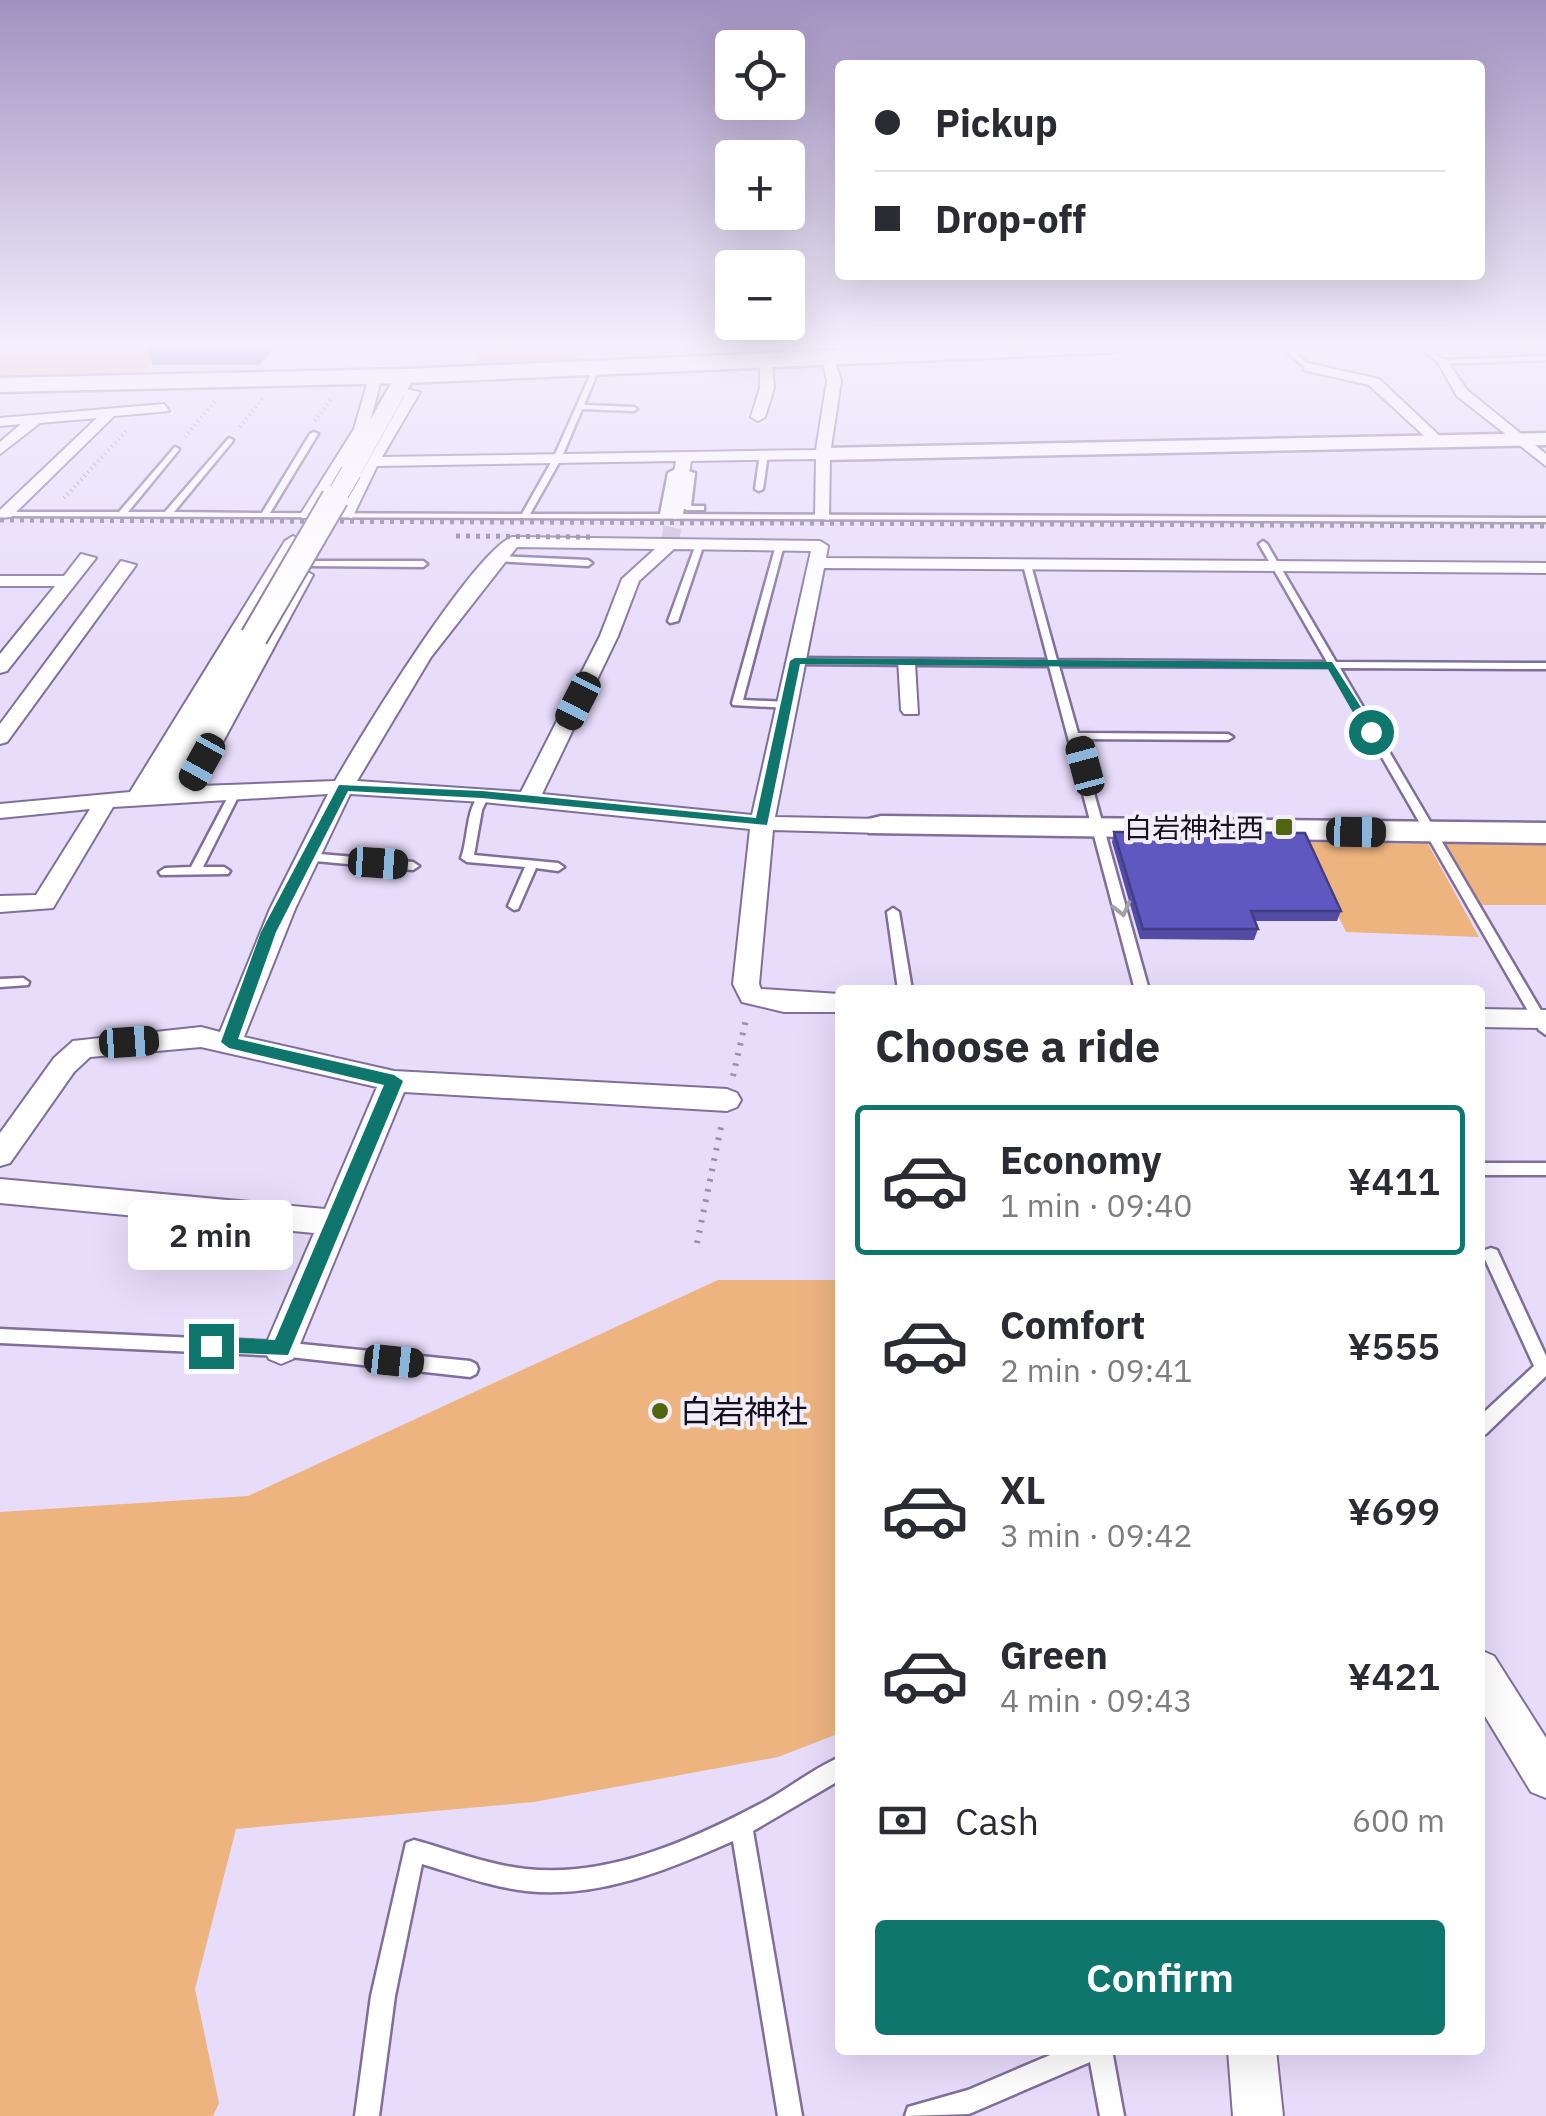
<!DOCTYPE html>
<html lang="en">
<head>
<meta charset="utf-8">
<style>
  :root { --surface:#fff; --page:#f7f7f7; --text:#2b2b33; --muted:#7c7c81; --line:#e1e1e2; --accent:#0f766e }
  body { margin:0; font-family:"IBM Plex Sans","Noto Sans JP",sans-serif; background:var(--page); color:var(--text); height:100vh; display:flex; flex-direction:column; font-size:38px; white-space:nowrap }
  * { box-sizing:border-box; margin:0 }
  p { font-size:32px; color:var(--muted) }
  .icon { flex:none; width:55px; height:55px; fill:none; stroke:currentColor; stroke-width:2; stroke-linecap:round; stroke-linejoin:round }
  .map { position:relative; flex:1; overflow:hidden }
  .drawer { position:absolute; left:835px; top:985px; width:650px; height:1070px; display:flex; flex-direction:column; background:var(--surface); border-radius:10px; box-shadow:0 10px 40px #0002 }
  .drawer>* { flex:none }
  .guide { position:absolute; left:835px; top:60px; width:650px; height:220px; border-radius:10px; box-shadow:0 10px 40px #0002; display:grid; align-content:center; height:220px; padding:0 40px; background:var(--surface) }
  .fabs { position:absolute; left:715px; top:30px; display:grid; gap:20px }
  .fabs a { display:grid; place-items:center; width:90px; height:90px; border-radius:10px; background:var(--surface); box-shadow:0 10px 40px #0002; font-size:50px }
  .end { position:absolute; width:45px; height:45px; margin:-22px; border:12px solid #0f766e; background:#fff; box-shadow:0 0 0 5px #fff }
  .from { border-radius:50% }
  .bubble { position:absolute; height:70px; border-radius:10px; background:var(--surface); box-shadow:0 10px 40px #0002; font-size:32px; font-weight:600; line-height:70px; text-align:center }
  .car { position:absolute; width:30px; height:60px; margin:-30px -15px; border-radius:12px; box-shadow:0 0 8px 2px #0007; background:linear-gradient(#222 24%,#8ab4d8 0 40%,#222 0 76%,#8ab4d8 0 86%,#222 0) }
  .guide b { display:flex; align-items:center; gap:35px; height:95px; font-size:38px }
  .guide b+b { border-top:2px solid var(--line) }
  .guide i { width:25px; height:25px; background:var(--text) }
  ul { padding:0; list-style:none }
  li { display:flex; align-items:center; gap:30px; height:150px; margin:0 20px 15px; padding:0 20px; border:5px solid transparent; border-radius:10px }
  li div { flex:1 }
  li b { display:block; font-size:38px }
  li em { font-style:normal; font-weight:600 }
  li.on { border-color:var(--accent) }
  li>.icon { width:90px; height:90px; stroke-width:1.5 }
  h2 { padding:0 40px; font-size:45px; line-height:120px }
  .pay { display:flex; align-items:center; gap:25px; height:110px; padding:0 40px; font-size:38px }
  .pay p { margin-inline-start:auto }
  .primary-button { display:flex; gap:20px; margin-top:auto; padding:20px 40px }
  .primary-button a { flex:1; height:115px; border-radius:10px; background:var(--accent); color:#fff; font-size:40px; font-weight:600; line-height:115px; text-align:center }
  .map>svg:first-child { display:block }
  .green { fill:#eeb480 }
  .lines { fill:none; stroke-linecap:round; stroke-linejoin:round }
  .street-tunnel { stroke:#c8bdd9; stroke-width:18; stroke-dasharray:18 9; stroke-linecap:butt }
  .lane-casing { stroke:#806f9b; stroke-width:5 }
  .street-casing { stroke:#806f9b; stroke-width:4 }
  .secondary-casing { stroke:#806f9b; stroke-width:5 }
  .highway-casing { stroke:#806f9b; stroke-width:5 }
  .path-far1 { stroke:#988fa8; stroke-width:4; stroke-dasharray:1 4; stroke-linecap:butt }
  .path { stroke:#988fa8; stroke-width:6; stroke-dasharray:2.5 8; stroke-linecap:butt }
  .lane { fill:#fff; fill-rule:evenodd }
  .street { fill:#fff; fill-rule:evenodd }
  .secondary { fill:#fff; fill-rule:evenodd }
  .highway { fill:#fff; fill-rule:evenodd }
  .rail { stroke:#7b728a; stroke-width:5; stroke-dasharray:4 6; stroke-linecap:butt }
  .secondary-bridge-far1-casing { stroke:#806f9b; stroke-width:22; stroke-linecap:butt }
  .secondary-bridge-casing { stroke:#806f9b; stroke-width:30; stroke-linecap:butt }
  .secondary-bridge-far1 { stroke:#fff; stroke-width:20 }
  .secondary-bridge { stroke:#fff; stroke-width:26 }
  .wall { fill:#524ca5 }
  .shaded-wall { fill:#423e86 }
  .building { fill:#5f58c0; stroke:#423e86; stroke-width:2.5 }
  .oneway { stroke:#a29fa6 }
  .route { fill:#0f766e }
  .poi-dot { fill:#51650f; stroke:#f1eef7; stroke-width:4 }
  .labels { text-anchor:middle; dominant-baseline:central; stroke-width:8; stroke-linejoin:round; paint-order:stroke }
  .poi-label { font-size:28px; fill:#160f20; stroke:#f1eef7; text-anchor:end }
  .near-poi-label { font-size:32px; fill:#160f20; stroke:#f1eef7; text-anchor:start }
</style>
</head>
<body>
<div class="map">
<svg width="1546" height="2116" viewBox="0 0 1546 2116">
  <rect width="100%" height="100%" fill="#e7dcfa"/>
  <path class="green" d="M0,345H168L138,377L0,380Z
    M482,345H589L580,364L473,368Z
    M1303,842L1428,844L1479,937L1346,932Z
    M1441,843L1546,844V905H1477Z
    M718,1280H840V1733L778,1757L534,1802L236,1829L195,1989L219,2103L213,2116H0V1512L248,1496Z"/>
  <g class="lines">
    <path class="street-tunnel" d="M669,545L675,514"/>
    <defs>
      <path id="lane" d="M1279,345H1286L1310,366V368H1306Z
        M1417,345H1424L1443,360L1546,356V360L1441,364Z
        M596,367L599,369L584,405L634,407L637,409L634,411L582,409L561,459L530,514H660L668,473L683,465H686V469L676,474L668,514L1546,518V522L0,516V512H119L175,447L179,449L178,451L128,512H165L229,438L233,440L232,442L174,512L262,513L310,434L314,432L318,434L270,513L522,514L553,459L593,369Z
        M764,452L768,454L763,489L759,491L755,489L760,454Z
        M688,471L695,473L691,506H704V510H687L683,508Z
        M700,541L704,544L678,621L670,623L668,621L696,544Z
        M1263,541L1267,544L1336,662L1546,663V669L1340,668L1546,1019V1035L1539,1030L1330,667L1059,666L1078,733L1228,734L1233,737L1228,740L1079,739L1149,990H1135L1049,666L795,664L790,661L795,658L1048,660L1023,565L1027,562L1031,565L1057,660L1327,662L1259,544Z
        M780,542L784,545L743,700L788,702L793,705L788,708L733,705L732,703L776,545Z
        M497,556L588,560L592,563L588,566L494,561L493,559Z
        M310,561H423L427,564L423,567L307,566L306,564Z
        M236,788L241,791L203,867H224L230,871L228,874L161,875L159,872L165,868L191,867L231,791Z
        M483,792L489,795L482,810L474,855L558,863L564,867L558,871L536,868L518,909L514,910L508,906L525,867L467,862L461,858C469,837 465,806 483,792Z
        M308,853L413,862L419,866L413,870L304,860L302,857Z
        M893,908L899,912L912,990H898L887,912Z
        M23,978L29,982L28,985L0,987V979Z
        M1480,1163H1546V1175H1480Z
        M1491,1248L1497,1250L1546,1356V1376L1486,1434L1480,1436V1416L1534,1366L1483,1255L1485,1250Z
        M0,1329L281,1342L470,1361L476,1364L478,1369L476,1374L470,1377L281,1356L0,1343Z
        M840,1757V1780L753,1831L802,2116H778L733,1841C668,1870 598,1899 526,1891C491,1887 456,1874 422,1864L395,1996L379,2116H355L371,1996L406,1843L414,1840C451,1850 488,1865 526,1869C608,1878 691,1840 760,1804C787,1790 812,1769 840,1757Z
        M1062,2050H1112L1124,2116H1100L1090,2062L969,2114L905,2116L908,2107L968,2090Z"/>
      <path id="street" d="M828,354L834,358L841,381L830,454L829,520L815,517L816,459L691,461L683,514L675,519L667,514L676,461L377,466L352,518L338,515L405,395L394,393V387L420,392L382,457L816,450L827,381L822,358Z
        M766,357L772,361L774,388L765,417L758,421L751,417L760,388V361Z
        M1436,359H1446L1467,390L1546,454V466L1457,396Z
        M1308,363L1379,379L1445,441L1433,444L1369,385L1303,370Z
        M368,381L380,384L368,429L314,518H302L300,515L354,429Z
        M164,404L169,411L114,416L11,517L0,518V510L97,418L40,423L0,454V442L21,424L0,426V418Z
        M293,536L301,541L154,789L176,787L295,575L304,570L313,575L199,786L335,781C360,737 473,552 512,537L820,541L828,546L826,558L1546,563V573L824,568L775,817L881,819L892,826L881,833L773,830L759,984L761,989L840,994V1012H784L742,1002L733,984L750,829L483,802L350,794L295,909L244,1037L394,1071L727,1089L737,1093L741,1100L737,1107L727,1111L404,1092L298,1349L293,1359L281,1364L269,1359L264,1349L314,1233L0,1203V1179L325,1209L377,1087L201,1047L90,1057L74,1072L10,1163L0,1166V1133L54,1058L73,1041L201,1027L220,1032L270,909L328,794L113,807L53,908L0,912V896L36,895L90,809L0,818V804L130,792L285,541ZM517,547L655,549L622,579L600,636L521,792L357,781L431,657ZM674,549L811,551L752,815L542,794L618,636L639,581Z
        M81,554L96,558L7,671L0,673V654L55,586H0V576H64Z
        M121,561L136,565L7,742L0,744V724Z
        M898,659L915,663L918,714H904L901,710Z
        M1480,1009L1546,1010V1028L1480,1027Z
        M1480,1650L1494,1656L1546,1738V1798L1531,1792L1480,1708Z
        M1228,2050H1276L1283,2116H1233Z"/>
      <path id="secondary" d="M398,372L415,376L359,477H343L340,472Z
        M1546,433V445L823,460L812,454L823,448Z
        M254,629L268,637L176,795L171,802H149L144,795L240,637Z
        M881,816L1546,823V843L869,833L865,826L869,819Z"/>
      <path id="highway" d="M961,345H1130L1119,352L405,383L0,392V378L405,369Z"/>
    </defs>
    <use href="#lane" class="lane-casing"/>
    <use href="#street" class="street-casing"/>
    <use href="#secondary" class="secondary-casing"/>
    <use href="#highway" class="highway-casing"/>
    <path class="path-far1" d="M1142,347L1194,345
      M315,421L331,399
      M240,427L263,398
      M185,437L216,400
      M64,498L127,430"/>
    <path class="path" d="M733,1076L747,1015
      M697,1243L722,1122"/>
    <use href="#lane" class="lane"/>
    <use href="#street" class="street"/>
    <use href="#secondary" class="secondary"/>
    <use href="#highway" class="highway"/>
    <path class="rail" d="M0,520L1546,526
      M456,536L591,537"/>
    <defs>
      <path id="secondary-bridge-far1" d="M334,501L351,472"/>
      <path id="secondary-bridge" d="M254,637L335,498"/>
    </defs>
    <use href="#secondary-bridge-far1" class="secondary-bridge-far1-casing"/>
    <use href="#secondary-bridge" class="secondary-bridge-casing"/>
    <use href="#secondary-bridge-far1" class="secondary-bridge-far1"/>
    <use href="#secondary-bridge" class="secondary-bridge"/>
  </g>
  <path class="wall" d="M147,345H277L259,365H153Z
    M1114,832L1341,911L1337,921H1255L1258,929L1254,940L1140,939L1112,842Z"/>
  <path class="shaded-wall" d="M254,345H277L259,365Z"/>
  <path class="building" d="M1114,832L1305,833L1341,911H1251L1258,929H1143Z"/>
  <defs><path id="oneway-chevron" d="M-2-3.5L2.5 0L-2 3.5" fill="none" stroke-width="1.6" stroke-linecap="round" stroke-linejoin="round" transform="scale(2.5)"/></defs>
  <use class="oneway" href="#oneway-chevron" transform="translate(1122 909) rotate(76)"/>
  <linearGradient id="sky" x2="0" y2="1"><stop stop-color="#a191c0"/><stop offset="0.54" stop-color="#f4effd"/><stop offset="1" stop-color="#f4effd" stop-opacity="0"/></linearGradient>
  <rect width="1546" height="641" fill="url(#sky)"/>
  <path class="route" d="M795,658L1332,662L1377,732L1366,735L1328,669L800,664L767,825L482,798L348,791L276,932L238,1039L394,1075L403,1081L288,1355L204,1352L201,1346L211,1337L275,1340L384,1085L229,1048L221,1042L261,932L339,785L482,791L756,818L790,661Z"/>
  <g class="poi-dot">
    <rect x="1274" y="817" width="20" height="20" rx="5"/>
    <circle cx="660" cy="1411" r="10"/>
  </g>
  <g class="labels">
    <g class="poi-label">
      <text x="1264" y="827">白岩神社西</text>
    </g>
    <g class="near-poi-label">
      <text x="680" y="1411">白岩神社</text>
    </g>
  </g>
</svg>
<div class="fabs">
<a><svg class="icon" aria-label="locate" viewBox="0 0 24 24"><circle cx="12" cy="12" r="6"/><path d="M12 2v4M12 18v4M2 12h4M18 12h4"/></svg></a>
<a>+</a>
<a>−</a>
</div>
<i class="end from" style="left:1371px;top:732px"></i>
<i class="end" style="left:211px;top:1346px"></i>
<div class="bubble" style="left:128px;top:1200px;width:165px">2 min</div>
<i class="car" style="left:578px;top:701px;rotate:207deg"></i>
<i class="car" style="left:202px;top:762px;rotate:209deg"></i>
<i class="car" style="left:1085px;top:766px;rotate:345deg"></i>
<i class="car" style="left:1356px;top:832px;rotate:91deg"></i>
<i class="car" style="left:378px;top:863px;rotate:94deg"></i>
<i class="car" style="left:129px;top:1042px;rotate:86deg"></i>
<i class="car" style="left:394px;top:1361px;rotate:96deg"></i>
<div class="guide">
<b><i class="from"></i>Pickup</b>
<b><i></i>Drop-off</b>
</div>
<section class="drawer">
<h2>Choose a ride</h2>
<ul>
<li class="on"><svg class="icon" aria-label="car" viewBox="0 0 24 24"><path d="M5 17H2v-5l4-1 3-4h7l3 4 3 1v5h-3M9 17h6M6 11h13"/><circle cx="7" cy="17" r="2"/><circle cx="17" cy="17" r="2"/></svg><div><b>Economy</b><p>1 min · 09:40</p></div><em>¥411</em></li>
<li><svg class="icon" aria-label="car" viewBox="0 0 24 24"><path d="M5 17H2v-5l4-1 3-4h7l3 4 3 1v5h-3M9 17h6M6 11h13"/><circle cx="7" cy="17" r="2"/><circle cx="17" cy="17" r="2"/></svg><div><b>Comfort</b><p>2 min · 09:41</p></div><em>¥555</em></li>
<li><svg class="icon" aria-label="car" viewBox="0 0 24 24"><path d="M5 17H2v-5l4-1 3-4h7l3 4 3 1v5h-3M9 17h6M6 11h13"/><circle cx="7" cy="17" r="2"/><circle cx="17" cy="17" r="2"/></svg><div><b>XL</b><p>3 min · 09:42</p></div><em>¥699</em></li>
<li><svg class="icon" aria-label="car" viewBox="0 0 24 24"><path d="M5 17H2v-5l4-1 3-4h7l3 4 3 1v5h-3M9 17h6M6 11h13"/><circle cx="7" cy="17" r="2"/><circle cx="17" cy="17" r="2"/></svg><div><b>Green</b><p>4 min · 09:43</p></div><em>¥421</em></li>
</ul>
<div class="pay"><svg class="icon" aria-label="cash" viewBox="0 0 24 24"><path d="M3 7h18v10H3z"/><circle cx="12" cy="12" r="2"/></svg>Cash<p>600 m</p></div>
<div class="primary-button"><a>Confirm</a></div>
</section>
</div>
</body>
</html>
